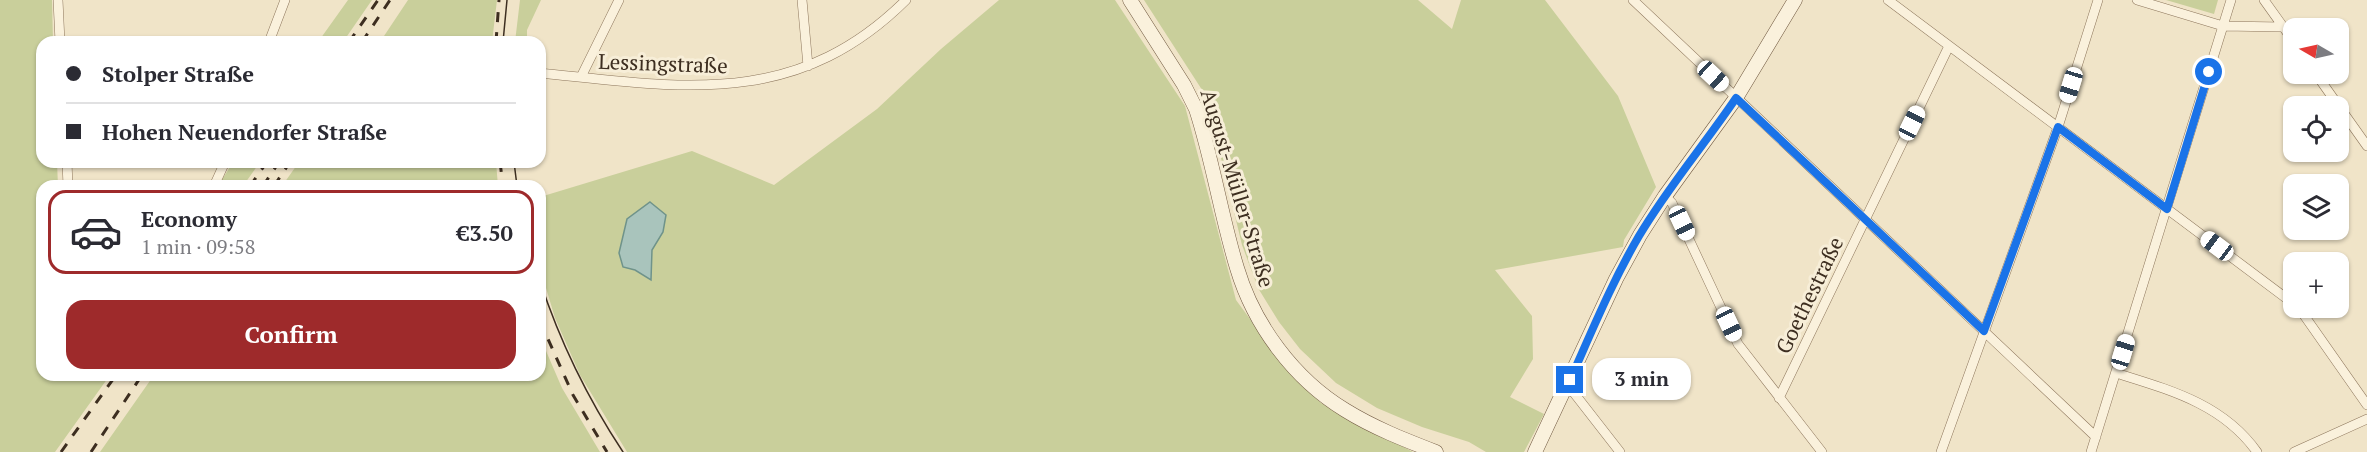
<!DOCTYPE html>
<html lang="en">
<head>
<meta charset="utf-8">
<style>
  :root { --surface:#fff; --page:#f2f2f3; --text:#2b2b33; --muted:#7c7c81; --line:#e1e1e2; --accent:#9e2a2b }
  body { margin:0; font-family:"PT Serif",serif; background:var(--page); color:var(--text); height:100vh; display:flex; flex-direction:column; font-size:22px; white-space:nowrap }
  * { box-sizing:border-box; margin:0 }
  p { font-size:20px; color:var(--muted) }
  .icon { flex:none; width:33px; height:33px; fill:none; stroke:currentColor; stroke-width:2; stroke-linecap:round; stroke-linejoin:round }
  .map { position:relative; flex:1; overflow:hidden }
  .side { position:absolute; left:36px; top:180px; width:510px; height:201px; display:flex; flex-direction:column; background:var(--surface); border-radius:18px; box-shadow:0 2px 4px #0004 }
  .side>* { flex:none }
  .guide { position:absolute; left:36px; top:36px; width:510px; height:132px; border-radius:18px; box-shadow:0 2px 4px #0004; display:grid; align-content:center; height:132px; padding:0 30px; background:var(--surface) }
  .needle { width:39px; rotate:279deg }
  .buttons { position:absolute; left:2283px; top:18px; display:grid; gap:12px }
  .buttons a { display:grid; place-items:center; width:66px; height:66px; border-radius:12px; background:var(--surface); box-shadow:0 2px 4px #0004; font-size:30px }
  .end { position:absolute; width:27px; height:27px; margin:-14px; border:8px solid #1a73e8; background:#fff; box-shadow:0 0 0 3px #fff }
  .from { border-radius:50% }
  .bubble { position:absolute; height:42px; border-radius:18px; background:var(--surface); box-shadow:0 2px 4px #0004; font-size:20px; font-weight:700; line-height:42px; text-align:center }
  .car { position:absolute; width:18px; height:36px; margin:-18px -9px; border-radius:8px; box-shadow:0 0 4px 2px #0007; background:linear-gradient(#fff 24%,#345 0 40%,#fff 0 76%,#345 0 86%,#fff 0) }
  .guide b { display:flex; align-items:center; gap:21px; height:57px; font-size:22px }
  .guide b+b { border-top:2px solid var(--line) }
  .guide i { width:15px; height:15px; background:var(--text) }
  ul { padding:10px 0 0; list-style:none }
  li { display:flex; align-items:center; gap:18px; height:84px; margin:0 12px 9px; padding:0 18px; border:3px solid transparent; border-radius:18px }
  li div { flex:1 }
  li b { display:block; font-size:22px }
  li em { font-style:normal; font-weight:700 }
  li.on { border-color:var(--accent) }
  li>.icon { width:54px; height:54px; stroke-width:1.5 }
  .button { display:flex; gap:12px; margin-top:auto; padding:12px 30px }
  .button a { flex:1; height:69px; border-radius:18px; background:var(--accent); color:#fff; font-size:24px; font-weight:700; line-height:69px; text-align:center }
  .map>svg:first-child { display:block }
  .green { fill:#c9cf9b; fill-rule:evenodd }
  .water { fill:#a9c4bc; stroke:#6f938a; stroke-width:1.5 }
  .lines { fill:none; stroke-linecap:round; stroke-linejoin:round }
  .minor-casing { stroke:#8d765c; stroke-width:10 }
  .secondary-casing { stroke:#6f573f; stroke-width:15 }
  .minor { stroke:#faf1dc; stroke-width:9 }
  .secondary { stroke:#faf1dc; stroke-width:14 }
  .tram { stroke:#3d2e20; stroke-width:1.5 }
  .rail { stroke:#3d2e20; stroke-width:3; stroke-dasharray:10 10; stroke-linecap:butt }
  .route { stroke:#1a73e8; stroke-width:8 }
  .labels { text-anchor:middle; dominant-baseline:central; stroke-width:6; stroke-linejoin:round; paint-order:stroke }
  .street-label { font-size:21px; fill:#3d2e20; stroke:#f7eed8 }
</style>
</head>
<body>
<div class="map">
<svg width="2367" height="452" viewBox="0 0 2367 452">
  <rect width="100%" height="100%" fill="#f0e4c8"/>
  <path class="green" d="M0,0H52L53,42H42V162H57L58,186H42V375H110L55,452H0Z
    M348,0H372L343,42H318Z
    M408,0H497L492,42H380Z
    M520,0H541L527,30V42H515Z
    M999,0H1115L1185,106L1236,300L1281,361L1321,403L1413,452H627L580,375L555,318L540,268V197L692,151L774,185L877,109L941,49ZM650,202L666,215L663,231L652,250L650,279L634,270L619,253L627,219Z
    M1144,0H1418L1452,29L1461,0H1545L1618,96L1656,187L1624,240L1623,247L1495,270L1532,316L1533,359L1510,397L1544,414L1524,452H1486L1469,442L1422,427L1377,408L1336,383L1300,349L1279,322L1258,288L1242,245L1206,96Z
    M2166,0H2218L2214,14Z
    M233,162H260L243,186H218Z
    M299,162H496L498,186H282Z
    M540,337L562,388L600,452H100L154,375H540Z"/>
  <path class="water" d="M650,202L666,215L663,232L652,250L651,280L635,270L623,267L619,253L627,219Z"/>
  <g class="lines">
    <defs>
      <path id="minor" d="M58,0L60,42
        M802,0L808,66
        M1633,0L2096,437
        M1888,0L2294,304
        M2137,0L2223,26L2282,27
        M2264,0L2294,42
        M269,42L285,0
        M540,73C680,87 795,110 906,0
        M2316,74L2367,146
        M581,77L619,0
        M67,162L68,186
        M214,186L225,162
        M1665,196L1672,203L1738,344L1822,452
        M2299,308L2367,405
        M2116,373C2170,390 2223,404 2257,452
        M1566,388L1574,393L1620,452
        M1779,398L1949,46
        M1941,452L2058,127L2098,0
        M2091,452L2231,0
        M2294,452L2367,419"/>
      <path id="secondary" d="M1130,0L1184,85L1196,109C1213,161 1221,216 1237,268C1254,325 1294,379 1345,410C1374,428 1405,440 1436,452
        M1535,452L1616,279L1640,235L1665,196L1736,98L1795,0"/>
    </defs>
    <use href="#minor" class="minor-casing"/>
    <use href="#secondary" class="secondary-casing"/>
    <use href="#minor" class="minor"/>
    <use href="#secondary" class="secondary"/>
    <path class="tram" d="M503,42L507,0
      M514,162L517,186
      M540,281C560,342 588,399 623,452"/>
    <path class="rail" d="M349,42L378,0
      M362,42L390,0
      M496,42L499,0
      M500,162L503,186
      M250,186L267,162
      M263,186L279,162
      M274,186L290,162
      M540,321L573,395L607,452
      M61,452L116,375
      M91,452L142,375"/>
  </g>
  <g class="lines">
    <path class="route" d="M1570,380C1592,331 1612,282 1639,236C1668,187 1705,144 1736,98L1984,331L2058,127L2167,209L2209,72"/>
  </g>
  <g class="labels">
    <g class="street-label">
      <text transform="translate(663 63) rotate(2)">Lessingstraße</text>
      <text transform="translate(1238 188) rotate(73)">August-Müller-Straße</text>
      <text transform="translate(1809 295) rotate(-64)">Goethestraße</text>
    </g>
  </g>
</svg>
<div class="buttons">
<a><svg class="needle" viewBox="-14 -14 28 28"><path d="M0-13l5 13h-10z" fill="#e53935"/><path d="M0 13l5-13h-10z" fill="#7c7c81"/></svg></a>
<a><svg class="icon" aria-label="locate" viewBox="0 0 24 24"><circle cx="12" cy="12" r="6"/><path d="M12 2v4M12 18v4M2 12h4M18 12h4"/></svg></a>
<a><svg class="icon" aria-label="layers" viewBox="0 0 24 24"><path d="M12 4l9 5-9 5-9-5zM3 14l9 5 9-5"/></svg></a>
<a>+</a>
</div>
<i class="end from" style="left:2209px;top:72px"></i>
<i class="end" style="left:1570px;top:380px"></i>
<div class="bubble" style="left:1592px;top:358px;width:99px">3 min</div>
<i class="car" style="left:1713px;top:76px;rotate:133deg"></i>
<i class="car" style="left:2071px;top:85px;rotate:197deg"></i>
<i class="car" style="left:1912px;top:123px;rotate:26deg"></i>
<i class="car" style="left:1682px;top:223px;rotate:155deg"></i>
<i class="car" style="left:2217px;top:246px;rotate:307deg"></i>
<i class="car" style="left:1729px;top:324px;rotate:155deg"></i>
<i class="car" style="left:2123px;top:352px;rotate:17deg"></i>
<div class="guide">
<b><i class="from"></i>Stolper Straße</b>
<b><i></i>Hohen Neuendorfer Straße</b>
</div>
<section class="side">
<ul>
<li class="on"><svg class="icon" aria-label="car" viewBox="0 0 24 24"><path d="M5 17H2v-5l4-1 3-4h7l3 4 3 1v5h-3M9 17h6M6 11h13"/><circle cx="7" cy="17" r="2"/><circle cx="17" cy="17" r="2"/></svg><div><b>Economy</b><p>1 min · 09:58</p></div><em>€3.50</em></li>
</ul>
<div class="button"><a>Confirm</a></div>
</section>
</div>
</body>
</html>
